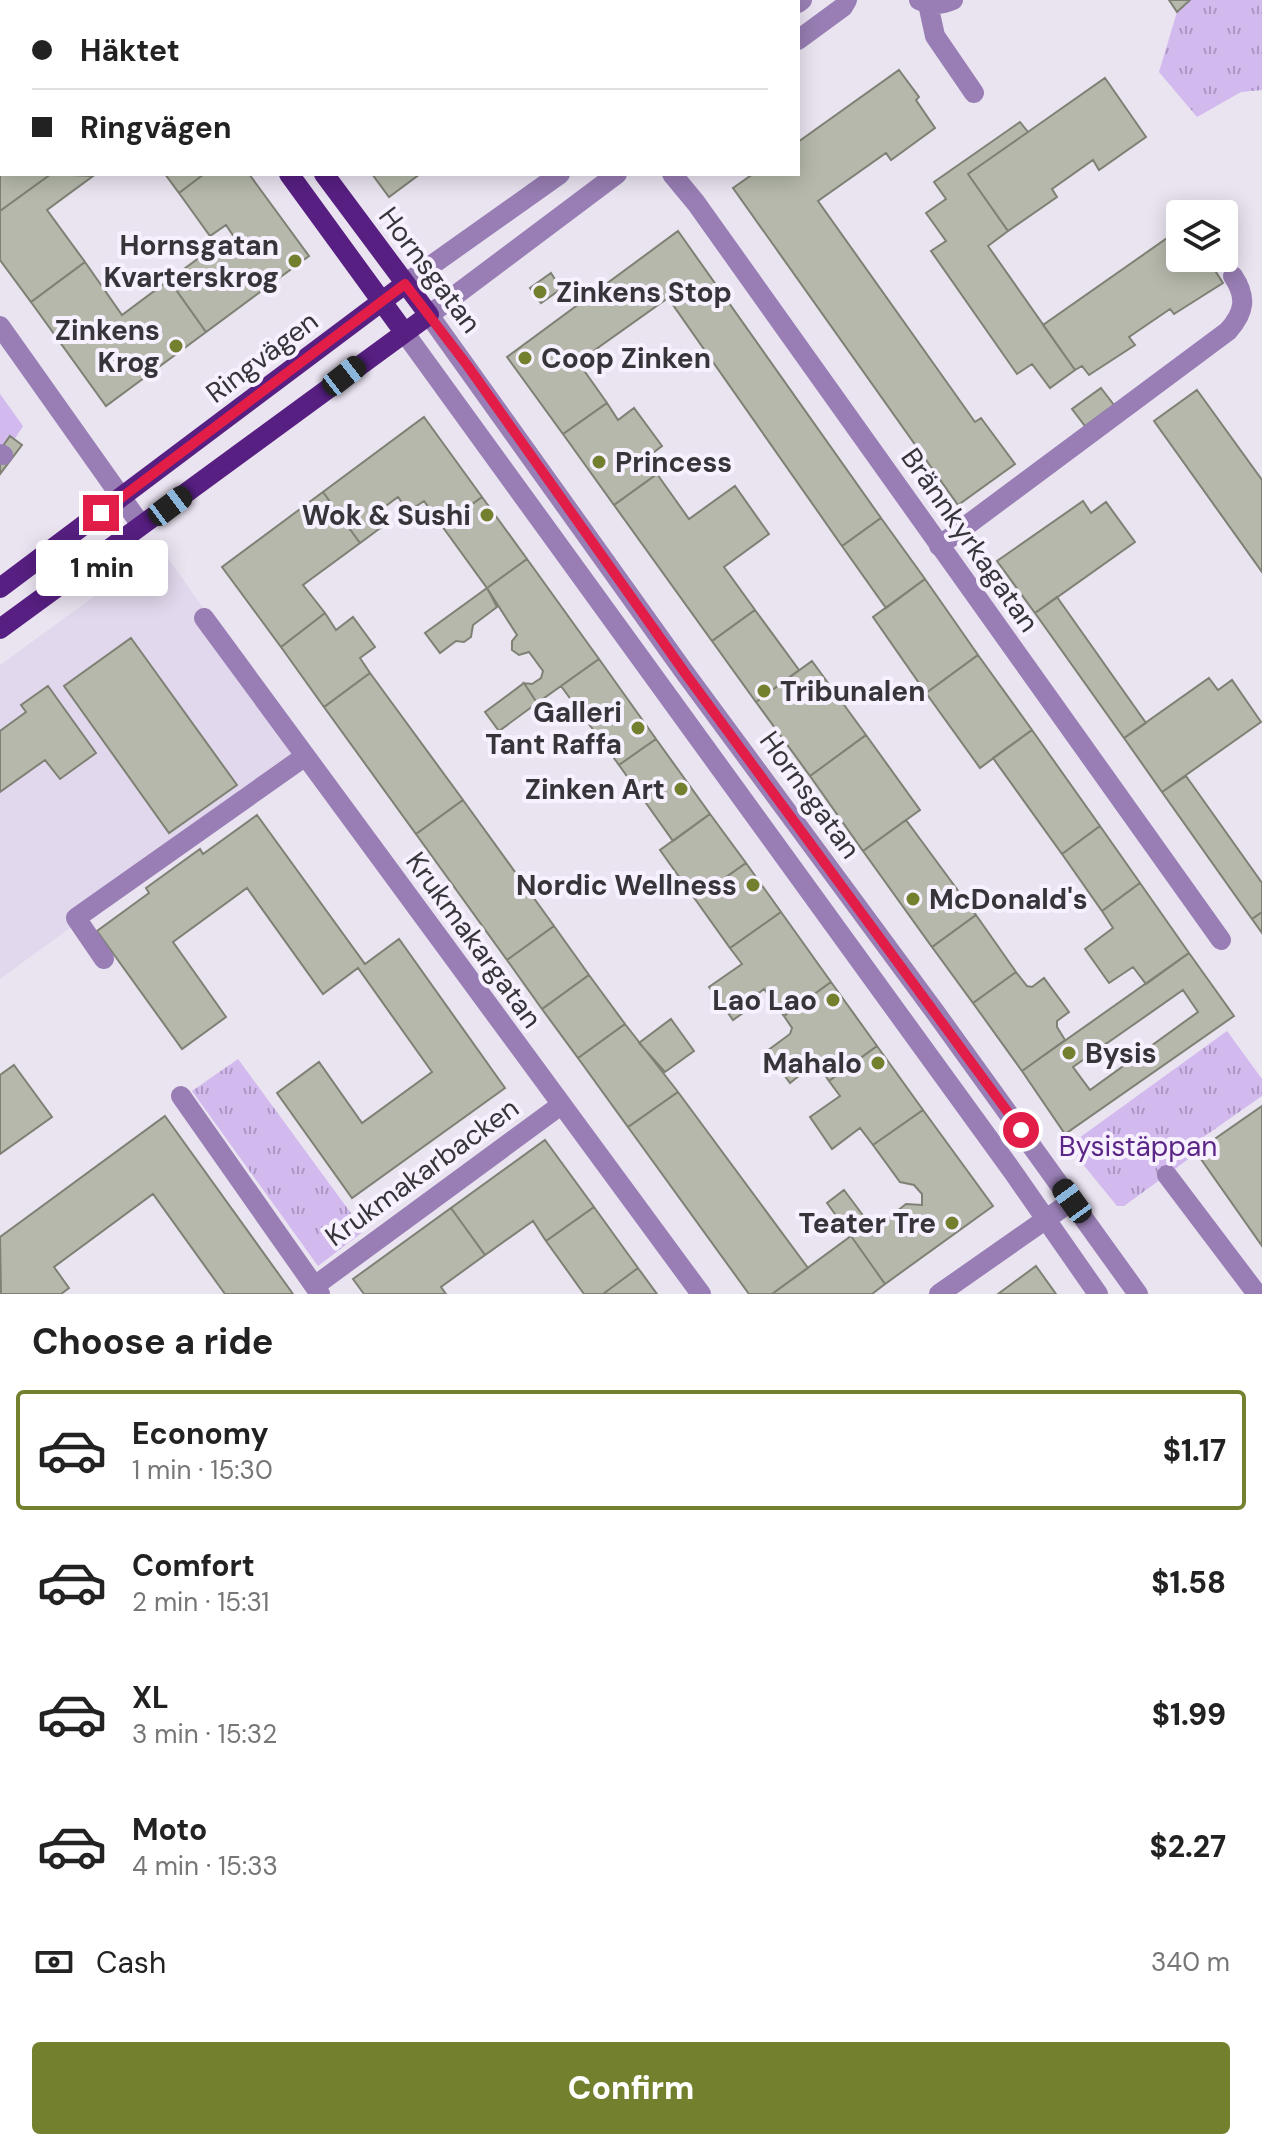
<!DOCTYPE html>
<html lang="en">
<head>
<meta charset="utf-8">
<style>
  :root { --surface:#fff; --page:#f6f6f6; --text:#222; --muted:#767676; --line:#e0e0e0; --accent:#73812e }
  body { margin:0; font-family:"DM Sans",sans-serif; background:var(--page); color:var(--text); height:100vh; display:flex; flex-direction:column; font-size:30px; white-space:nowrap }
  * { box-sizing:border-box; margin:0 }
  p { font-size:26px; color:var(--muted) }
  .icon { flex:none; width:44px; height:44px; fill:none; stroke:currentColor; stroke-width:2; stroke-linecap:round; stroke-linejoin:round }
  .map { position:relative; height:1294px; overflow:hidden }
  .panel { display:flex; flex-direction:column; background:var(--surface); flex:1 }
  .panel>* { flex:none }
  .top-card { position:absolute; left:0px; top:0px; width:800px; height:176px; box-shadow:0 4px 20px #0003; display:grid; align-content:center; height:176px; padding:0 32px; background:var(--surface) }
  .buttons { position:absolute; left:1166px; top:200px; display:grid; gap:16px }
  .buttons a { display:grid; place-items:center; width:72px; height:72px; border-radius:8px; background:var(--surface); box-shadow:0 4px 20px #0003; font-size:40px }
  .end { position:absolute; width:36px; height:36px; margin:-18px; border:10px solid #e11d48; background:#fff; box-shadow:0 0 0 4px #fff }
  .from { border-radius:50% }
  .bubble { position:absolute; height:56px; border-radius:8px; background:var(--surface); box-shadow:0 4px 20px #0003; font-size:26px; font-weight:800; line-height:56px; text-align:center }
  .car { position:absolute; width:24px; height:48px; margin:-24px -12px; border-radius:10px; box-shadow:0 0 6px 2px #0007; background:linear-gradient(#222 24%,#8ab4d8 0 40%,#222 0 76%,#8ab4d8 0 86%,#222 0) }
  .top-card b { display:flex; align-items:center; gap:28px; height:76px; font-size:30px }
  .top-card b+b { border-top:2px solid var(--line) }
  .top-card i { width:20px; height:20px; background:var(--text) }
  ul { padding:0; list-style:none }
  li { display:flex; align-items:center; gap:24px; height:120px; margin:0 16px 12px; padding:0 16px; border:4px solid transparent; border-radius:8px }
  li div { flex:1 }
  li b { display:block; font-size:30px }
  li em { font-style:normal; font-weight:800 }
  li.selected { border-color:var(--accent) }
  li>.icon { width:72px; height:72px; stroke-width:1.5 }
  h2 { padding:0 32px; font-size:36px; line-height:96px }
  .pay { display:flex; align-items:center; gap:20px; height:88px; padding:0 32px; font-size:30px }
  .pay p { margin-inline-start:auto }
  .cta { display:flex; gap:16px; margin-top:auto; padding:16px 32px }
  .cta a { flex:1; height:92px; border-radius:8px; background:var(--accent); color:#fff; font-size:32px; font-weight:800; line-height:92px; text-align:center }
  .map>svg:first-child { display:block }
  .built { fill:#e2d8ed }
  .grass { fill:url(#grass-tufts) }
  .garden { fill:#d2b9ee }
  .building { fill:#b5b8ab; stroke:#7e8174; stroke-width:2; fill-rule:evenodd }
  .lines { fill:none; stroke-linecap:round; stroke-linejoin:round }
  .minor { stroke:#987eb4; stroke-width:20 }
  .major { stroke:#571f82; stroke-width:20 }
  .route { stroke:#e11d48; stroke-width:10 }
  .poi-dot { fill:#73812e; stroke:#f7f1ff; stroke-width:3 }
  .labels { text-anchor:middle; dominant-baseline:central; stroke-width:8; stroke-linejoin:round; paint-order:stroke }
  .poi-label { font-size:28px; font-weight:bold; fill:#38353a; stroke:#f7f1ff; text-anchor:end }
  .street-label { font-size:28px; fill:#38353a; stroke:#f7f1ff }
  .park-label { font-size:28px; fill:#5c2687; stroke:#f7f1ff }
</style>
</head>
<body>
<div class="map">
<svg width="1262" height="1294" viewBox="0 0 1262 1294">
  <defs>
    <pattern id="grass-tufts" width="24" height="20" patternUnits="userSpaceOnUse" patternTransform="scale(2)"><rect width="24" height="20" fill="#d2b9ee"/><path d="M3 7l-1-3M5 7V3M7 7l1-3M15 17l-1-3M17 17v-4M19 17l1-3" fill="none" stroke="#ab97c2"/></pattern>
  </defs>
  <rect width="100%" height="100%" fill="#eae4f1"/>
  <path class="built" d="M161,548L307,756L0,979V665Z"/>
  <path class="grass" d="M1190,0H1262V90L1241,92L1197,117L1159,72L1177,12Z
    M1227,1031L1262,1079V1096L1192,1145L1194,1155L1124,1206H1117L1068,1146Z
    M238,1059L364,1231L318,1266L192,1091Z"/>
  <path class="garden" d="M0,394L23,426L0,462Z"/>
  <path class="building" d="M0,0H22L2,2L0,17Z
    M45,0H124L126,2H46Z
    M266,0H353L354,2H263Z
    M439,0H505L506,2H440Z
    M596,0H655L653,2Z
    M1169,0H1190L1177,12Z
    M899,70L919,97L916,100L935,128L891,160L886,153L818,201L975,422L981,418L1015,464L958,505L733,188L753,174H798V142Z
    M1105,78L1146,137L1099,170L1093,160L1052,189L1057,197L1008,231L968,174Z
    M1020,122L1028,132L968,174L1008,231L988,246L1075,370L1050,388L1032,364L1017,374L931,251L946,241L926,213L946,199L934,182Z
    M0,144L2,174H51L0,211Z
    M51,174L93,176L47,210L85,262L31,302L0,260V211Z
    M165,174H204L179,193Z
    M204,174H249L309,256L206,332L169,280L207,252L222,254L238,243L226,225L210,236L179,193Z
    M372,174H420L389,197Z
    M1180,229V258H1207L1223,283L1174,314L1170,309L1129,337L1135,345L1089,375L1082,366L1075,370L1043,325Z
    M678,231L881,518L842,546L668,298L578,362L607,403L563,434L507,357Z
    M85,262L122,315L169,280L206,332L106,406L31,302Z
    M551,273L561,289L541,303L530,288Z
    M1101,388L1114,405L1085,426L1072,409Z
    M1197,390L1262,480V572L1154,421Z
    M607,403L618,420L634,408L662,446L645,459L657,474L614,505L563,434Z
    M424,417L482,497L442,526L424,501L415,507H405L398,497L379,511L387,523L360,543L323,492Z
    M10,436L22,445L0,474V450Z
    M657,474L689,519L735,486L769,534L724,567L755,610L712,641L614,505Z
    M323,492L360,543L303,585L325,613L281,647L222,567Z
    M482,497L527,559L487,588L442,526Z
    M1083,501L1091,513L1106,502L1135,542L1035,613L997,561Z
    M881,518L925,579L886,608L842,546Z
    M527,559L599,659L537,703L524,683L532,684L541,678L543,671L529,652L519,655L512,650V641L517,635L487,588Z
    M925,579L978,655L926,693L873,617Z
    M487,588L497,607L473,625L471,637L464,642L456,641L440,653L425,633Z
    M1057,597L1146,723L1124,738L1035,613Z
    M755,610L799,670L756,702L712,641Z
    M325,613L336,630L353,617L375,647L360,658L370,673L324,707L281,647Z
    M131,638L237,785L169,833L64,686Z
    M978,655L1032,730L980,768L926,693Z
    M599,659L656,739L619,765L561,686Z
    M812,661L866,735L810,776L756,702Z
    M370,673L463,800L416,834L324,707Z
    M1209,678L1218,690L1232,680L1261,722L1162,792L1124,738Z
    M524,683L537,703L499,731L485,712Z
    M48,686L96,753L60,779L45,760L0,792V731L26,712L21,705Z
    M1032,730L1100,826L1062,854L993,758Z
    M866,735L920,810L863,851L810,776Z
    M656,739L710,814L673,841L619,765Z
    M1186,776L1262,883V912L1252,919L1162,792Z
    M463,800L554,926L507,960L416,834Z
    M710,814L746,863L695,899L660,850Z
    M257,815L365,964L399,939L505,1088L352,1198L277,1093L319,1062L362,1123L432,1072L358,968L323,994L247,888L173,942L226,1017L182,1049L97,931L149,893L146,888L200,849L203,854Z
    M906,820L976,915L932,947L863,851Z
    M1100,826L1140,883L1102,911L1062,854Z
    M746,863L781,912L730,948L695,899Z
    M1140,883L1189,953L1146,984L1133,967L1109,983L1085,949L1113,928L1102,911Z
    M781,912L831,982L784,1016L764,989L755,996L756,1004L733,1020L709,987L742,964L730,948Z
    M1262,912V933L1252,919Z
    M976,915L1016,972L973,1003L932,947Z
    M554,926L589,975L542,1009L507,960Z
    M1189,953L1234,1016L1065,1134L1022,1071ZM1183,990L1198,1012L1090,1090L1073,1067Z
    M1016,972L1027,986L1032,987L1044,978L1069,1012L1057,1021V1027L1065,1040L1022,1071L973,1003Z
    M589,975L625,1024L578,1058L542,1009Z
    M831,982L877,1046L829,1081L813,1057L805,1063V1071L790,1083L767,1051L790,1034L792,1028L784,1016Z
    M671,1019L694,1051L665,1072L639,1043Z
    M625,1024L678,1092L628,1127L578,1058Z
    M877,1046L923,1110L873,1145L860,1128L832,1149L810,1117L840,1096L829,1081Z
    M14,1065L52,1117L0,1154V1075Z
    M678,1092L808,1268L772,1294H749L628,1127Z
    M1262,1106V1246L1196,1152Z
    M923,1110L993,1206L885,1284L851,1236L868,1222L873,1230L906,1204L922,1205V1194L914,1185L900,1182L873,1145Z
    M165,1116L293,1294H225L153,1194L54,1267L69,1288L61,1294H1L0,1237Z
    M545,1140L594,1207L546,1241L533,1221L485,1255L451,1208Z
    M844,1190L868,1222L851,1236L827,1203Z
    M594,1207L638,1268L603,1294H584L546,1241Z
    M451,1208L485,1255L441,1287L446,1294H364L353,1279Z
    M851,1236L885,1284L872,1294H772Z
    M1036,1266L1056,1294H998Z
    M638,1268L657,1294H603Z"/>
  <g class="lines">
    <path class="minor" d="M541,0L542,2
      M919,0C931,6 942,5 953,0
      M798,3L802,0
      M928,4L935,36L974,93
      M798,40L843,7L847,0
      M617,174L429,315L685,673L938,1016L1138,1294
      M672,174L696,203L1221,940
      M405,284L560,174
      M0,326L141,525
      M404,332L1013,1172L1098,1294
      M0,454L3,455
      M939,546L1228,331C1245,312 1247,297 1233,276
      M204,618L701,1294
      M104,959L76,918L304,757
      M181,1096L320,1294
      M1167,1175L1257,1294
      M316,1285L561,1105
      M939,1294L1072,1201"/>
    <path class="major" d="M164,0L166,2
      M200,0L201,2
      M289,174L404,332
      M0,588L405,284
      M0,629L429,315L324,174"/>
  </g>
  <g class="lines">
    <path class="route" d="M101,513L405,284L467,365L685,673L1021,1130"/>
  </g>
  <g class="poi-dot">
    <circle cx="295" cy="261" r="8"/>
    <circle cx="540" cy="292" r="8"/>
    <circle cx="176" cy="346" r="8"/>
    <circle cx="525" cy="358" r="8"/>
    <circle cx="599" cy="462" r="8"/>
    <circle cx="487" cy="515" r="8"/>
    <circle cx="764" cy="691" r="8"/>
    <circle cx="638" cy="728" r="8"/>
    <circle cx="681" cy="789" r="8"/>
    <circle cx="753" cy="885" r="8"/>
    <circle cx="913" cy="899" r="8"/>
    <circle cx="833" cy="1000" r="8"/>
    <circle cx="1069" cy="1053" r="8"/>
    <circle cx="878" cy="1063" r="8"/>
    <circle cx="952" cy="1223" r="8"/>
  </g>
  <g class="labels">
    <g class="poi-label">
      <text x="279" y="245">Hornsgatan<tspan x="279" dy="32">Kvarterskrog</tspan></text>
      <text x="556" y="292" text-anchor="start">Zinkens Stop</text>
      <text x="160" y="330">Zinkens<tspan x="160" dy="32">Krog</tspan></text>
      <text x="541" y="358" text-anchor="start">Coop Zinken</text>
      <text x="615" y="462" text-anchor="start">Princess</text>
      <text x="471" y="515">Wok &amp; Sushi</text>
      <text x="780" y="691" text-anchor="start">Tribunalen</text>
      <text x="622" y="712">Galleri<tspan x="622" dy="32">Tant Raffa</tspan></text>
      <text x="665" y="789">Zinken Art</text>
      <text x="737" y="885">Nordic Wellness</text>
      <text x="929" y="899" text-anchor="start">McDonald's</text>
      <text x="817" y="1000">Lao Lao</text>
      <text x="1085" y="1053" text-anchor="start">Bysis</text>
      <text x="862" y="1063">Mahalo</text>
      <text x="936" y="1223">Teater Tre</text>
    </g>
    <g class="street-label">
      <text transform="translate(430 270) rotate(53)">Hornsgatan</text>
      <text transform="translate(262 357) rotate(-37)">Ringvägen</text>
      <text transform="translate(970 540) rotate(55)">Brännkyrkagatan</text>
      <text transform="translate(810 795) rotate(54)">Hornsgatan</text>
      <text transform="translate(474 940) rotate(54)">Krukmakargatan</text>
      <text transform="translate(422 1172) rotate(-36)">Krukmakarbacken</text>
    </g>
    <g class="park-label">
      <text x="1138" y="1146">Bysistäppan</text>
    </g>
  </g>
</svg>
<div class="buttons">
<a><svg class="icon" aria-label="layers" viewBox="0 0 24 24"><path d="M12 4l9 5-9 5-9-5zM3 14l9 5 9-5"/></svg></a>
</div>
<i class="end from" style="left:1021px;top:1130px"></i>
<i class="end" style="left:101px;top:513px"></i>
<div class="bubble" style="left:36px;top:540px;width:132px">1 min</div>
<i class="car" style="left:344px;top:376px;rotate:52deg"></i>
<i class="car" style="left:170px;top:506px;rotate:53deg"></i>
<i class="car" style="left:1072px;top:1201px;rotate:324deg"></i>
<div class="top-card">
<b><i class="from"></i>Häktet</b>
<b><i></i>Ringvägen</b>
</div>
</div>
<section class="panel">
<h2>Choose a ride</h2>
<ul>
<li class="selected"><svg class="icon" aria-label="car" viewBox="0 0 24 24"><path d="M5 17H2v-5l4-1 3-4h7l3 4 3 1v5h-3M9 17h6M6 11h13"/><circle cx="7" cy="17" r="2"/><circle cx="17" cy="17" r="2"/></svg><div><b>Economy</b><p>1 min · 15:30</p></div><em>$1.17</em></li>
<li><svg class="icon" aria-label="car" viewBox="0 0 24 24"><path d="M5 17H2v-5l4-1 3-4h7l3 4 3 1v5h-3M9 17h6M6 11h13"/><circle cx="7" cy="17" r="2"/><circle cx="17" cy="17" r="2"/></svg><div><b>Comfort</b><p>2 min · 15:31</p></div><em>$1.58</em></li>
<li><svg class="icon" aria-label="car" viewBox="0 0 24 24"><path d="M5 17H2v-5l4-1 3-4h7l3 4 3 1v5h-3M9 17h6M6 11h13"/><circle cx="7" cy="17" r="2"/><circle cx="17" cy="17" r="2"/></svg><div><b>XL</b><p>3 min · 15:32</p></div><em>$1.99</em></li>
<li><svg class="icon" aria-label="car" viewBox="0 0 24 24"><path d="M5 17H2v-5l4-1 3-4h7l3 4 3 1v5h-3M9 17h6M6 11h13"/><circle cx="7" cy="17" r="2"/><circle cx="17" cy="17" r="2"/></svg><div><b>Moto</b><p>4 min · 15:33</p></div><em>$2.27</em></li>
</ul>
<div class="pay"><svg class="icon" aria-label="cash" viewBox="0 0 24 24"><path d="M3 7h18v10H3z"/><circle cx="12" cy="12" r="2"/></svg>Cash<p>340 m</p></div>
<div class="cta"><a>Confirm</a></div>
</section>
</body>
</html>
